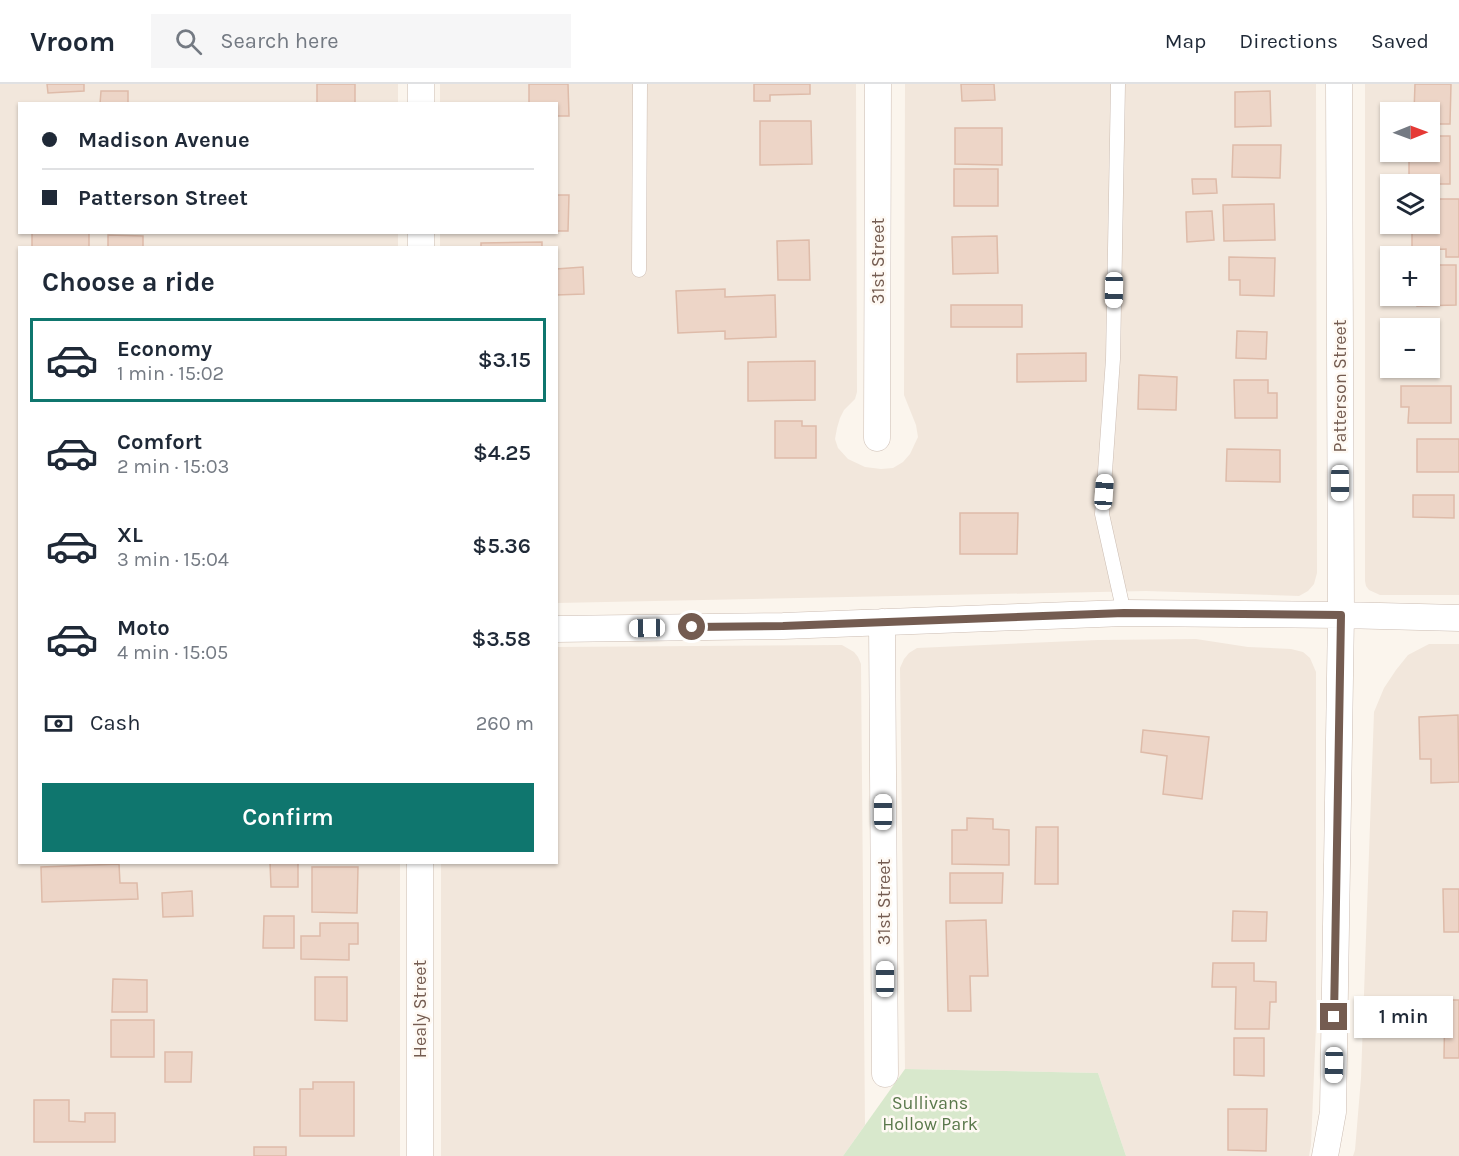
<!DOCTYPE html>
<html lang="en">
<head>
<meta charset="utf-8">
<style>
  :root { --surface:#fff; --page:#f6f6f7; --text:#1f2937; --muted:#747a83; --line:#e0e1e3; --accent:#0f766e }
  body { margin:0; font-family:Karla,sans-serif; background:var(--page); color:var(--text); height:100vh; display:flex; flex-direction:column; font-size:22px; white-space:nowrap }
  * { box-sizing:border-box; margin:0 }
  p { font-size:20px; color:var(--muted) }
  .icon { flex:none; width:33px; height:33px; fill:none; stroke:currentColor; stroke-width:2; stroke-linecap:round; stroke-linejoin:round }
  .map { position:relative; flex:1; overflow:hidden }
  .details { position:absolute; left:18px; top:162px; width:540px; height:618px; display:flex; flex-direction:column; background:var(--surface); border-radius:0px; box-shadow:0 2px 4px #0004 }
  .details>* { flex:none }
  .banner { position:absolute; left:18px; top:18px; width:540px; height:132px; border-radius:0px; box-shadow:0 2px 4px #0004; display:grid; align-content:center; height:132px; padding:0 24px; background:var(--surface) }
  .needle { width:39px; rotate:89deg }
  .buttons { position:absolute; left:1380px; top:18px; display:grid; gap:12px }
  .buttons a { display:grid; place-items:center; width:60px; height:60px; border-radius:0px; background:var(--surface); box-shadow:0 2px 4px #0004; font-size:30px }
  .end { position:absolute; width:27px; height:27px; margin:-14px; border:8px solid #745c51; background:#fff; box-shadow:0 0 0 3px #fff }
  .from { border-radius:50% }
  .bubble { position:absolute; height:42px; border-radius:0px; background:var(--surface); box-shadow:0 2px 4px #0004; font-size:20px; font-weight:600; line-height:42px; text-align:center }
  .car { position:absolute; width:18px; height:36px; margin:-18px -9px; border-radius:8px; box-shadow:0 0 4px 2px #0007; background:linear-gradient(#fff 24%,#345 0 40%,#fff 0 76%,#345 0 86%,#fff 0) }
  .banner b { display:flex; align-items:center; gap:21px; height:57px; font-size:22px }
  .banner b+b { border-top:2px solid var(--line) }
  .banner i { width:15px; height:15px; background:var(--text) }
  ul { padding:0; list-style:none }
  li { display:flex; align-items:center; gap:18px; height:84px; margin:0 12px 9px; padding:0 12px; border:3px solid transparent; border-radius:0px }
  li div { flex:1 }
  li b { display:block; font-size:22px }
  li em { font-style:normal; font-weight:600 }
  li.selected { border-color:var(--accent) }
  li>.icon { width:54px; height:54px; stroke-width:1.5 }
  h2 { padding:0 24px; font-size:27px; line-height:72px }
  .pay { display:flex; align-items:center; gap:15px; height:66px; padding:0 24px; font-size:22px }
  .pay p { margin-inline-start:auto }
  .action { display:flex; gap:12px; margin-top:auto; padding:12px 24px }
  .action a { flex:1; height:69px; border-radius:0px; background:var(--accent); color:#fff; font-size:24px; font-weight:600; line-height:69px; text-align:center }
  header { display:flex; align-items:center; gap:36px; box-sizing:border-box; height:84px; padding:0 30px; background:var(--surface); border-bottom:2px solid var(--line) }
  header strong { font-size:28px }
  nav { display:flex; gap:33px; margin-inline-start:auto; font-size:21px }
  .search { width:420px; height:54px; background:var(--page); display:flex; align-items:center; gap:15px; box-sizing:border-box; padding:0 21px; border-radius:0px; color:var(--muted); font-size:22px }
  .map>svg:first-child { display:block }
  .residential { fill:#f2e7dc; fill-rule:evenodd }
  .green { fill:#d8e8cc }
  .building { fill:#edd5c7; stroke:#debba9; stroke-width:1.5 }
  .lines { fill:none; stroke-linecap:round; stroke-linejoin:round }
  .lane-casing { stroke:#ccbdb3; stroke-width:15 }
  .street-casing { stroke:#ccbdb3; stroke-width:27 }
  .lane { stroke:#fff; stroke-width:14 }
  .street { stroke:#fff; stroke-width:26 }
  .route { stroke:#745c51; stroke-width:8 }
  .labels { text-anchor:middle; dominant-baseline:central; stroke-width:5; stroke-linejoin:round; paint-order:stroke }
  .street-label { font-size:18px; fill:#745c51; stroke:#fef9f3 }
  .park-label { font-size:18px; fill:#5a784b; stroke:#fef9f3 }
</style>
</head>
<body>
<header>
<strong>Vroom</strong>
<div class="search"><svg class="icon" aria-label="search" viewBox="0 0 24 24"><circle cx="10" cy="10" r="6"/><path d="M15 15l6 6"/></svg>Search here</div>
<nav><a>Map</a><a>Directions</a><a>Saved</a></nav>
</header>
<div class="map">
<svg width="1459" height="1072" viewBox="0 0 1459 1072">
  <rect width="100%" height="100%" fill="#fbf5ed"/>
  <path class="residential" d="M0,0H398V19L20,20V148H398V163L20,164V778L400,779V1072H0Z
    M440,0H856L857,308L855,315L844,326L840,334L837,344L835,355L838,364L848,375L865,383L881,385L893,384L903,378L910,370L918,353L916,341L904,311L905,0H1316L1317,489L1314,500L1308,507L1299,512L1146,507L557,519L556,164L440,163V149L556,148V20L440,19Z
    M1365,0H1459V511H1380L1369,506L1366,502L1365,497ZM1390,28H1430V68H1390ZM1390,100H1430V140H1390ZM1390,172H1430V212H1390ZM1390,244H1430V284H1390Z
    M1196,555L1248,563L1291,565L1303,568L1310,574L1316,588V942L1311,1061L1309,1072H1126L1098,989L905,985L900,584L904,575L909,569L917,564L1098,556Z
    M1429,560H1459V1072H1353L1355,1066L1361,994L1374,628L1384,604L1396,586L1408,571Z
    M842,561L854,568L858,573L861,580L865,1041L843,1072H441V779L556,778L557,563Z"/>
  <path class="green" d="M905,985L1098,989L1126,1072H843Z"/>
  <path class="building" d="M47,0H84V7L48,9Z
    M317,0H355V20H317Z
    M529,0H568L569,32H556V20H529Z
    M754,0H810V10L770,11V17H754Z
    M961,0H994L995,16L962,17Z
    M1415,0H1451L1450,40H1430V28H1414Z
    M101,7H128V20H100Z
    M1270,7L1271,42L1235,43V8Z
    M760,37H811L812,80L760,81Z
    M955,44H1002V81L955,80Z
    M1430,52H1450V100H1409V68H1430Z
    M1233,61H1281L1280,94L1232,93Z
    M954,85H998V122H954Z
    M1192,95H1216L1217,109L1193,110Z
    M556,111H569L568,147H556Z
    M1430,115H1459V173H1446V165L1412,166V140H1430Z
    M1274,120L1275,156L1224,157L1223,121Z
    M1212,127L1214,156L1187,158L1186,128Z
    M32,148H89V163H32Z
    M108,151L143,152V164H108Z
    M997,152L998,189L953,190L952,153Z
    M809,156L810,196H778L777,157Z
    M542,158V164H481V159Z
    M1229,173L1275,174L1274,212L1240,211V196H1229Z
    M1430,181H1456V221L1417,222V212H1430Z
    M583,183L584,210L556,211V185Z
    M725,205V213L775,211L776,253L725,255V247L678,249L676,207Z
    M951,221H1022V243H951Z
    M1237,247L1267,248L1266,275L1236,274Z
    M1086,269V297L1017,298V270Z
    M815,277V316L748,317V278Z
    M1139,291L1177,293L1176,326L1138,325Z
    M1234,296H1268V309H1277V334H1235Z
    M1401,302H1451V339H1408L1409,323H1401Z
    M775,337H802V342H816V374H775Z
    M1417,355H1459V388H1417Z
    M1227,365L1280,366V398L1226,397Z
    M1413,411H1454V434L1413,433Z
    M960,429H1018L1017,470H960Z
    M1458,631L1459,698L1431,699V675H1420L1419,633Z
    M1143,646L1209,653L1202,715L1163,710L1167,672L1141,668Z
    M967,734L993,735V745L1009,746V781L952,780V746H967Z
    M1036,743H1058V800H1035Z
    M270,778H298V803H271Z
    M119,780L120,799H137L138,815L42,818L41,783Z
    M312,783H358L357,829L312,828Z
    M950,789H1003L1002,819H950Z
    M1443,805H1459V848H1444Z
    M192,807L193,832L163,833L162,809Z
    M1233,827L1267,828L1266,857H1232Z
    M264,832H294V864H263Z
    M986,836L988,892H970L971,927H948L946,837Z
    M320,839H358V860H349V876L301,875V852H320Z
    M1213,879H1254V897L1276,898V918H1270L1269,945H1235L1236,903H1212Z
    M315,893H347V937L315,936Z
    M113,895L147,896V928H112Z
    M1445,916H1459V974H1444Z
    M111,936H154V973H111Z
    M1234,954H1264V992L1234,991Z
    M165,968H192L191,998H165Z
    M313,998H354V1052H300V1005H313Z
    M34,1016H69V1037L85,1038V1029H115V1058H34Z
    M1228,1025H1267L1266,1067L1228,1066Z
    M254,1063H286V1072H254Z"/>
  <g class="lines">
    <defs>
      <path id="lane" d="M1118,0L1113,275L1102,430L1124,529
        M639,186L640,0"/>
      <path id="street" d="M421,0V20
        M421,148V164
        M877,354L878,0
        M882,538L885,990
        M556,545L783,542L1124,529L1341,531L1459,534
        M420,778V1072
        M1325,1072L1333,1028L1341,531L1339,0"/>
    </defs>
    <use href="#lane" class="lane-casing"/>
    <use href="#street" class="street-casing"/>
    <use href="#lane" class="lane"/>
    <use href="#street" class="street"/>
  </g>
  <g class="lines">
    <path class="route" d="M692,543L783,542L1124,529L1341,531L1334,933"/>
  </g>
  <g class="labels">
    <g class="street-label">
      <text transform="translate(878 177) rotate(-90)">31st Street</text>
      <text transform="translate(1340 302) rotate(-90)">Patterson Street</text>
      <text transform="translate(884 818) rotate(-90)">31st Street</text>
      <text transform="translate(420 925) rotate(-90)">Healy Street</text>
    </g>
    <g class="park-label">
      <text x="930" y="1019">Sullivans<tspan x="930" dy="21">Hollow Park</tspan></text>
    </g>
  </g>
</svg>
<div class="buttons">
<a><svg class="needle" viewBox="-14 -14 28 28"><path d="M0-13l5 13h-10z" fill="#e53935"/><path d="M0 13l5-13h-10z" fill="#747a83"/></svg></a>
<a><svg class="icon" aria-label="layers" viewBox="0 0 24 24"><path d="M12 4l9 5-9 5-9-5zM3 14l9 5 9-5"/></svg></a>
<a>+</a>
<a>−</a>
</div>
<i class="end from" style="left:692px;top:543px"></i>
<i class="end" style="left:1334px;top:933px"></i>
<div class="bubble" style="left:1354px;top:912px;width:99px">1 min</div>
<i class="car" style="left:1114px;top:206px;rotate:181deg"></i>
<i class="car" style="left:1340px;top:399px;rotate:180deg"></i>
<i class="car" style="left:1104px;top:408px;rotate:4deg"></i>
<i class="car" style="left:647px;top:544px;rotate:269deg"></i>
<i class="car" style="left:883px;top:728px;rotate:0deg"></i>
<i class="car" style="left:885px;top:895px;rotate:0deg"></i>
<i class="car" style="left:1334px;top:981px;rotate:181deg"></i>
<div class="banner">
<b><i class="from"></i>Madison Avenue</b>
<b><i></i>Patterson Street</b>
</div>
<section class="details">
<h2>Choose a ride</h2>
<ul>
<li class="selected"><svg class="icon" aria-label="car" viewBox="0 0 24 24"><path d="M5 17H2v-5l4-1 3-4h7l3 4 3 1v5h-3M9 17h6M6 11h13"/><circle cx="7" cy="17" r="2"/><circle cx="17" cy="17" r="2"/></svg><div><b>Economy</b><p>1 min · 15:02</p></div><em>$3.15</em></li>
<li><svg class="icon" aria-label="car" viewBox="0 0 24 24"><path d="M5 17H2v-5l4-1 3-4h7l3 4 3 1v5h-3M9 17h6M6 11h13"/><circle cx="7" cy="17" r="2"/><circle cx="17" cy="17" r="2"/></svg><div><b>Comfort</b><p>2 min · 15:03</p></div><em>$4.25</em></li>
<li><svg class="icon" aria-label="car" viewBox="0 0 24 24"><path d="M5 17H2v-5l4-1 3-4h7l3 4 3 1v5h-3M9 17h6M6 11h13"/><circle cx="7" cy="17" r="2"/><circle cx="17" cy="17" r="2"/></svg><div><b>XL</b><p>3 min · 15:04</p></div><em>$5.36</em></li>
<li><svg class="icon" aria-label="car" viewBox="0 0 24 24"><path d="M5 17H2v-5l4-1 3-4h7l3 4 3 1v5h-3M9 17h6M6 11h13"/><circle cx="7" cy="17" r="2"/><circle cx="17" cy="17" r="2"/></svg><div><b>Moto</b><p>4 min · 15:05</p></div><em>$3.58</em></li>
</ul>
<div class="pay"><svg class="icon" aria-label="cash" viewBox="0 0 24 24"><path d="M3 7h18v10H3z"/><circle cx="12" cy="12" r="2"/></svg>Cash<p>260 m</p></div>
<div class="action"><a>Confirm</a></div>
</section>
</div>
</body>
</html>
